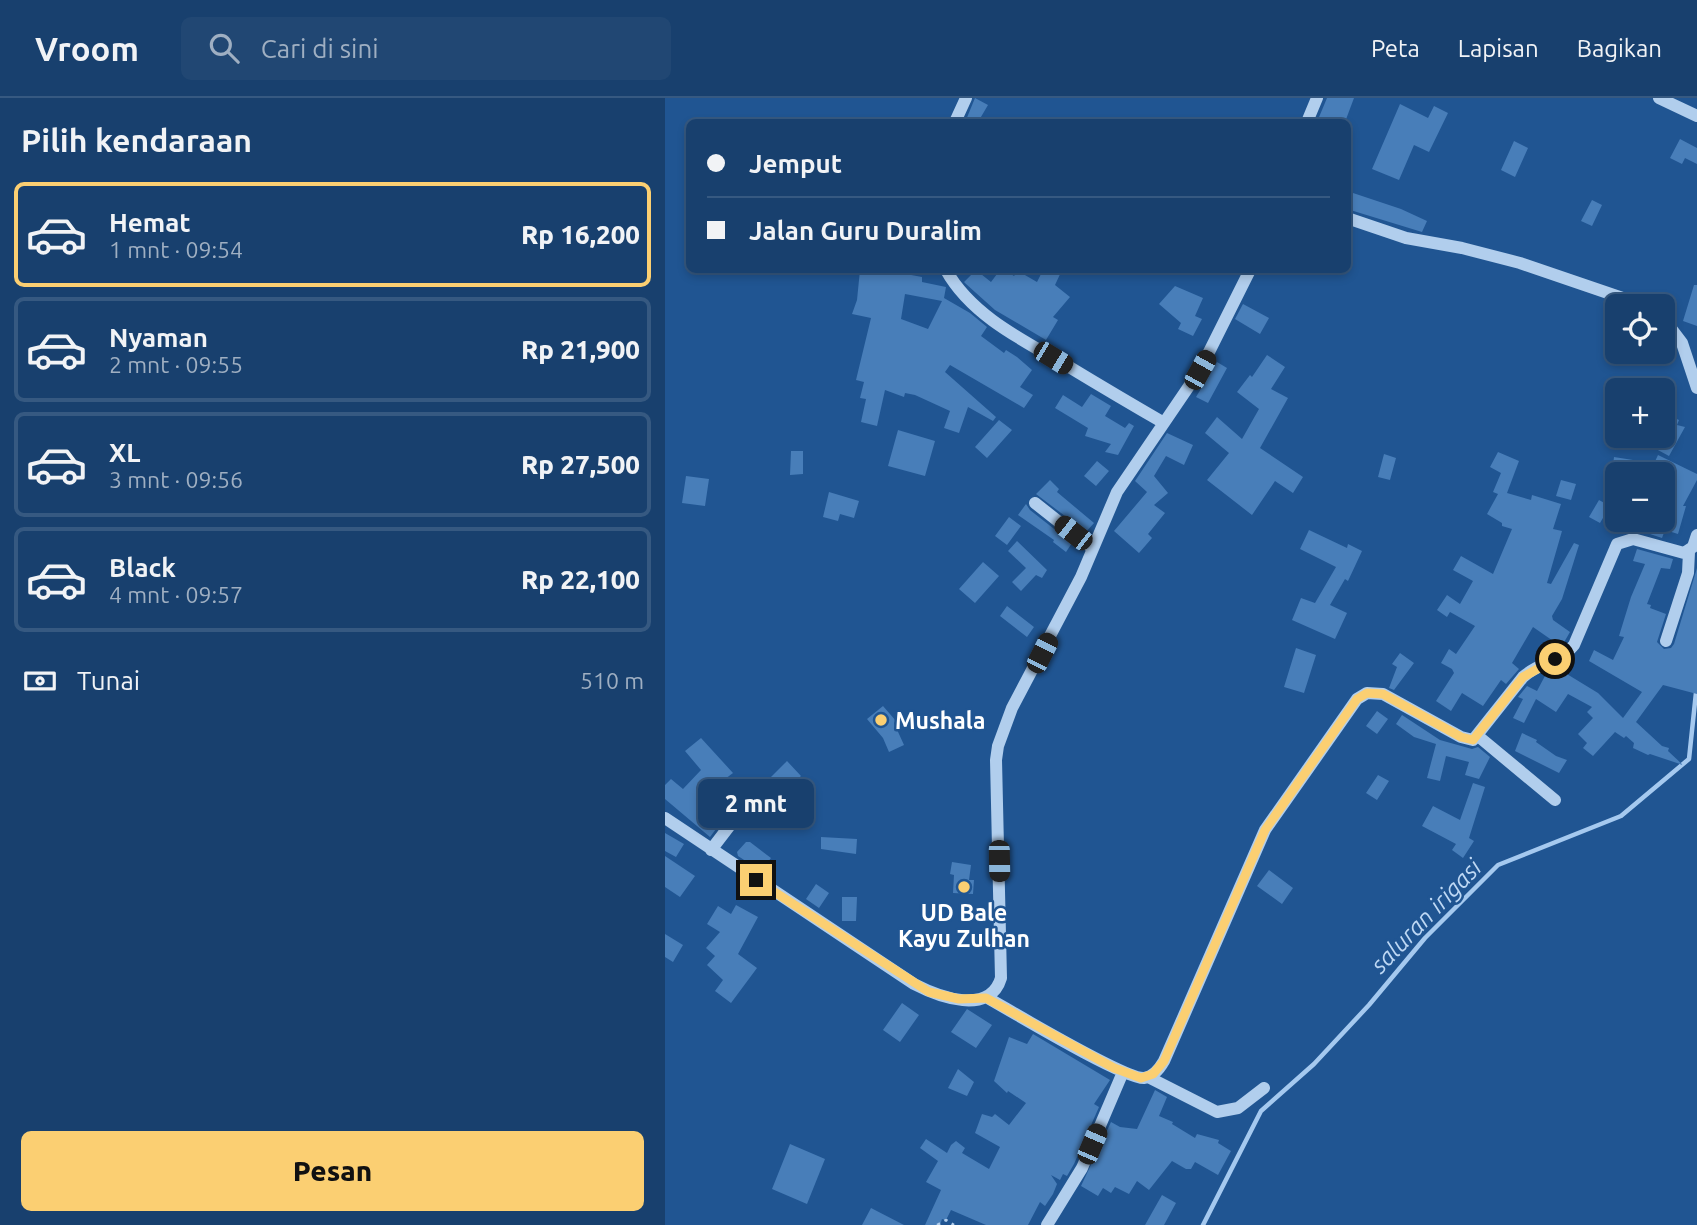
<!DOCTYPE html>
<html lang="id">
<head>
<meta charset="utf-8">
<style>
  :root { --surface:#18406e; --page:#214773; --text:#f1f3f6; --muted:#9fafc2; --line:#365981; --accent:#fbcf72 }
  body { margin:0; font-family:Ubuntu,sans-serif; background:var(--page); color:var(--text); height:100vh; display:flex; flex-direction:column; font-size:26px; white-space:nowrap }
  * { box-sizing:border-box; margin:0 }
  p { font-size:23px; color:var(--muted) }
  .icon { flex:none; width:38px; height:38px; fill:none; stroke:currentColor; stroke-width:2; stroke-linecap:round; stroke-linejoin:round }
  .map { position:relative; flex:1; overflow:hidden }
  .details { display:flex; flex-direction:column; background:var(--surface); width:665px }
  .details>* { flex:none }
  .guide { position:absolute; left:21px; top:21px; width:665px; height:154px; border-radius:10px; box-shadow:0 4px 10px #0003,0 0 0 2px var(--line); display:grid; align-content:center; height:154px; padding:0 21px; background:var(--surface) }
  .controls { position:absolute; left:940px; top:196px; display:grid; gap:14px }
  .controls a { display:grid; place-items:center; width:70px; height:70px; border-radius:10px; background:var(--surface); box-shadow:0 4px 10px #0003,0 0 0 2px var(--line); font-size:35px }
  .end { position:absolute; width:32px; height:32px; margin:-16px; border:9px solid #fbcf72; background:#111; box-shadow:0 0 0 4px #111 }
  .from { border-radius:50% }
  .bubble { position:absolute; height:49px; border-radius:10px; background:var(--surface); box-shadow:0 4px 10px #0003,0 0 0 2px var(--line); font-size:23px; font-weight:800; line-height:49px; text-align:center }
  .car { position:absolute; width:21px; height:42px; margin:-21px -10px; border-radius:9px; box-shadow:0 0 5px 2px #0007; background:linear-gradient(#222 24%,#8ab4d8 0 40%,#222 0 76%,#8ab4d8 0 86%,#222 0) }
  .guide b { display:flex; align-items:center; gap:24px; height:66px; font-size:26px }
  .guide b+b { border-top:2px solid var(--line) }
  .guide i { width:18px; height:18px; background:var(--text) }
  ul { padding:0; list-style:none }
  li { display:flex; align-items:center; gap:21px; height:105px; margin:0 14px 10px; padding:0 7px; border:4px solid var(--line); border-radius:10px }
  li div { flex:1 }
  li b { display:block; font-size:26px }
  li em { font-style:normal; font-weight:800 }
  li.current { border-color:var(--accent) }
  li>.icon { width:63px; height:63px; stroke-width:1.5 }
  h2 { padding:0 21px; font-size:32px; line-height:84px }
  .pay { display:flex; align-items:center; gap:18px; height:77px; padding:0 21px; font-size:26px }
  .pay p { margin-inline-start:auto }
  .action { display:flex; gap:14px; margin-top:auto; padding:14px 21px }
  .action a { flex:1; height:80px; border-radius:10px; background:var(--accent); color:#111; font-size:28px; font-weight:800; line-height:80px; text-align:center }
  header { display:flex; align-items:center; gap:42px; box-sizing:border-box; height:98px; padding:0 35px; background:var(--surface); border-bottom:2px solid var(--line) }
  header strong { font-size:33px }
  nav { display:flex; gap:38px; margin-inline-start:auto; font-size:24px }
  .search { width:490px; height:63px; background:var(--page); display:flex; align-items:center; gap:18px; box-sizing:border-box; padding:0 24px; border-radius:10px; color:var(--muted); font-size:26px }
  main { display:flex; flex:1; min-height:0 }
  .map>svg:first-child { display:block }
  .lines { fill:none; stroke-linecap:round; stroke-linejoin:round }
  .stream { stroke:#a5c9ef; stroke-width:4.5 }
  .building { fill:#487eb9; fill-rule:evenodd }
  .path { stroke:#b1ceed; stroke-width:2.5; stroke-dasharray:3.5 5; stroke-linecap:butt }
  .minor { stroke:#b1ceed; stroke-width:12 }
  .route { stroke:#fbcf72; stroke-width:9 }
  .poi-dot { fill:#fbcf72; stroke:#205592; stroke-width:2.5 }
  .labels { text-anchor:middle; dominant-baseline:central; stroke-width:5; stroke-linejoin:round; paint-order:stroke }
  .poi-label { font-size:23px; font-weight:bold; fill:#fff; stroke:#205592; text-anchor:start }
  .water-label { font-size:24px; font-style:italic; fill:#bed8f4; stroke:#205592 }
</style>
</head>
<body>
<header>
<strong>Vroom</strong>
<div class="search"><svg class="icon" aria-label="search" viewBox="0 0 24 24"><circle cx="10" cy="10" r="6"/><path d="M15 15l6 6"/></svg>Cari di sini</div>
<nav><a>Peta</a><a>Lapisan</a><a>Bagikan</a></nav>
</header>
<main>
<section class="details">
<h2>Pilih kendaraan</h2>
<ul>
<li class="current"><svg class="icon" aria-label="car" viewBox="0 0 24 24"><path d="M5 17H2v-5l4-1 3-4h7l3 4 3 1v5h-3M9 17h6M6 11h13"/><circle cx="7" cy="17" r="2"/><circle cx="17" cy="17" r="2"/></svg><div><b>Hemat</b><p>1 mnt · 09:54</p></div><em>Rp 16,200</em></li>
<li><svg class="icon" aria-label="car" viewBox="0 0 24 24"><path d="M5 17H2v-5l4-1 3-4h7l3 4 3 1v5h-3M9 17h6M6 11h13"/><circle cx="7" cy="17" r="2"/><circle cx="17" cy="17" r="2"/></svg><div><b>Nyaman</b><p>2 mnt · 09:55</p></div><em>Rp 21,900</em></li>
<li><svg class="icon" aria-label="car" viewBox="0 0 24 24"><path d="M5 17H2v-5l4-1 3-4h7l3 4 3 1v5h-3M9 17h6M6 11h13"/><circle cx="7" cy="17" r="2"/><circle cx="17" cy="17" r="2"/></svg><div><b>XL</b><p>3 mnt · 09:56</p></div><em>Rp 27,500</em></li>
<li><svg class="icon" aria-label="car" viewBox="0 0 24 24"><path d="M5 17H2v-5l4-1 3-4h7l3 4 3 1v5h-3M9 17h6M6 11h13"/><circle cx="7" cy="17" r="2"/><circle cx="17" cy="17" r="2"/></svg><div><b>Black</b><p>4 mnt · 09:57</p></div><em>Rp 22,100</em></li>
</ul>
<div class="pay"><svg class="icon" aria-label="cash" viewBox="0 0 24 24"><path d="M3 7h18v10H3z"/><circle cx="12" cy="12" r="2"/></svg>Tunai<p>510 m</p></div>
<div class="action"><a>Pesan</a></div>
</section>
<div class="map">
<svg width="1032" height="1127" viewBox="0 0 1032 1127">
  <rect width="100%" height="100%" fill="#205592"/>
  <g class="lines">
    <path class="stream" d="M538,1127L596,1013L649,966L704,907L760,840L833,767L956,718L1024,661L1032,585"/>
  </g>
  <path class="building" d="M310,0L323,7L313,24H306L301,22Z
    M662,0H689L680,24H652Z
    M735,6L763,20L769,8L783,15L764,54L749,47L734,82L707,71Z
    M1015,41L1032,50V66L1020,60L1017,66L1005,60Z
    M849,43L863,50L850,79L836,72Z
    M682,93L736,111L762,123L757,134L682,111Z
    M927,102L937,107L927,128L916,123Z
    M195,172L242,173L241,176L257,179V184L281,189L279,200L305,215L322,229L316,238L339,255L341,252L352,259L367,272L355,289L368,297L359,310L285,267L280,274L331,319L328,323L303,309L294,335L279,330L285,313L250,297L240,295L239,299L220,292L212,328L196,324L201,301L195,300L199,284L191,282L206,220L187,216L192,202ZM240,196L277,203L263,231L236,221Z
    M311,172L326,184L335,172H340L349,178L353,173L372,184L378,172H397L390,187L405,199L388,219L393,222L381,242L330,212L301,186L299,184Z
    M1029,187H1032V228L1018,223Z
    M510,188L538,200L530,218L537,221L528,238L513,231L516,225L494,206Z
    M578,206L604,220L595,236L570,221Z
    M941,254H983L978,268L941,256Z
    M602,257L620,269L606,291L623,300L595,350L638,379L628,395L610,383L587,417L542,382L564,355L540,335L552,319L577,341L594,311L572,294L585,277L587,279Z
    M552,264L562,270L543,305L531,299Z
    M426,296L446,308L440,318L460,330L464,325L469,328L453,357L440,354L446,346L420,338L423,330L390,310L398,297L417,309Z
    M1003,317L1014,322L1012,327L1020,329L1004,358L991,351L998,338Z
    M334,322L347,332L322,360L310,349Z
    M233,332L270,343L260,378L223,368Z
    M502,335L528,347L519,367L501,358L489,378L503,395L489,407L500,415L483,436L487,440L474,455L449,433L482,394L470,383Z
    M126,353H138V376L125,377Z
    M833,354L854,363L842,395L866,402L867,397L896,406L888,431L897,433L882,485L886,486L909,445L914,447L897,501L887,518L888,522L905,534L898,546L893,543L891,545L868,529L847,565L854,571L841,586L836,582L818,608L797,595L786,613L771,603L789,575L787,571L776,565L784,551L791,556L810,528L785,514L782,519L772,512L782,497L795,506L808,483L788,472L796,458L828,476L847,431L837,428V425L822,416L833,396L828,394L836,375L825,369Z
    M719,356L731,360L725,382L713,379Z
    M993,357L1032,376V382L1018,408H1021L1013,436L1000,432L997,440L949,424L950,422H998V376L986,372Z
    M949,359L968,362L967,376H947Z
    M432,363L444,373L431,388L419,378Z
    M21,378L44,381L40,408L17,405Z
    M385,382L394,391L392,394L429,425L421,434L371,396Z
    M896,382L911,386L906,402L891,398Z
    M164,394L194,403L189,420L175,416L173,423L158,419Z
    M934,402L945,408L935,425L924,419Z
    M361,406L365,412L407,445L401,454L388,444L389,442L353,417Z
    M344,419L356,428L342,447L330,438Z
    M644,432L682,450L683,446L697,453L683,483L680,481L665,507L682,515L670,541L627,522L636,500L650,505L671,469L635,451Z
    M352,443L382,472L377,480L371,477L356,493L347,484L361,470L343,453Z
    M972,451L1008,461L1005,471L996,470L982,506L986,507L985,510L1001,516L992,544L999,551L1006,550L1009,546L1032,470V596L998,587L971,624L997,648L1004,650L1003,653L1018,667L985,656L983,657L968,650L969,645L961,638L959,640L950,634L928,658L918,650L922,645L913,636L928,620L922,614L927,609L903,596L891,614L871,601L859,625L848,620L858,601L853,599L862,588L872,593L882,574L892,570L933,595L958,620L977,594L924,563L929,552L948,562L959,539L954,538L966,499L980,466L968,463Z
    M318,464L334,478L310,505L294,491Z
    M342,508L369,529L362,539L335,518Z
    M631,550L651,557L639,595L619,589Z
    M735,555L749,565L729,592L724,590L732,569L727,566Z
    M218,608L231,623L229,625L239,647L224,654L218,640L202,621Z
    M712,613L723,621L712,636L701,628Z
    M737,617L775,642L807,651L813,649L825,659L814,681L800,677L804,664L781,658L775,683L762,680L771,646L749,639L731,626Z
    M857,635L872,642L871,644L891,658L902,662L894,675L850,653Z
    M36,640L68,675L52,687L72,703L45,739L0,701V687L6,681L18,691L36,672L20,653Z
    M122,663L136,678L93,718L88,712L110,689L103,682Z
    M713,677L724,683L712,702L701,695Z
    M808,685L820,689L804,740L809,743L798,760L787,752L791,746L757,728L768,708L795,722Z
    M0,735L19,746L11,759L0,753Z
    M156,739L192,741L191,756L156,751Z
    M81,744H85L106,760L96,773L73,758L72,754Z
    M0,758L30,778L15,799L0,789Z
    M287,764L306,767L304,782H309L308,796L288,795L289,777L285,776Z
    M604,772L628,790L617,806L592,788Z
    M151,786L164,795L154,810L141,801Z
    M177,799H192L191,823H177Z
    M71,807L93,819L73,856L92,870L66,905L50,893L58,882L42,867L50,858L41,850L55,834L42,826L53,808L66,816Z
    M0,836L18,847L8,864L0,859Z
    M237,905L254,917L235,944L218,932Z
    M302,911L327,927L311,950L286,934Z
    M368,936L445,982L429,1006L434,1009L409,1066L402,1078L398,1076L395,1082L386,1077L392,1086L388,1096L380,1108L375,1104L363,1127H321L286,1112L281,1122L277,1121L275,1127H260L276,1092L261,1084L273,1063L255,1050L261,1041L282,1055L286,1047L291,1043L300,1050L297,1055L324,1071L335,1049L310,1035L317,1016L327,1019L330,1016L344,1027L361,1005L343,993L342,995L329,983L344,939L362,946Z
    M293,971L309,984L302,998L283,990Z
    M490,992L502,999L494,1018L508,1024L507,1026L530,1040L532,1036L554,1042L553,1045L566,1053L553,1077L530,1064L526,1071H521L507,1063L484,1092L472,1083L464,1096L450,1089L446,1095L438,1090L433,1098L416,1088L446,1024L455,1029L472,1031Z
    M125,1046L160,1061L142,1106L107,1091Z
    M497,1097L511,1105L499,1127H480Z
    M206,1110L239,1127H197Z"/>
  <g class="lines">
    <path class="path" d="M272,1127L281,1122L289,1127"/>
    <path class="minor" d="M994,0L1032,18
      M290,24L301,0
      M642,24L652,0
      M682,120L741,140L797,150L855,165L981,208
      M281,172C306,217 357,242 401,267C434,287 466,306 499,325
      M998,220L1017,245L1032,290
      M370,405L427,450
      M1001,543L1023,475L1024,454
      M813,638L890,702
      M0,720L249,886C274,899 325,918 336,880L331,662L333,648L347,610L416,479L452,394L535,272L585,172
      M46,752L95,688
      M321,899C346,913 459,981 479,980C488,979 495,970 499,963L600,732L692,601L702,595L718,596L796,639L808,642L858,579C873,565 896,563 909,547L952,446L968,441L1019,455L1028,449L1032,437
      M483,979L552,1014L573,1010L599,990
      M382,1127L417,1070L458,974"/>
  </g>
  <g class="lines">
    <path class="route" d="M91,782L264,894L294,901L321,900L449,970L476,980L488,976L499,963L600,732L692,601L702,595L718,596L796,639L808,642L858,579L890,561"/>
  </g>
  <g class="poi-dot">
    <circle cx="216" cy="622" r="7"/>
    <circle cx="299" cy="789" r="7"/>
  </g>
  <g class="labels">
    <g class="poi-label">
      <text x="230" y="622">Mushala</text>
      <text x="299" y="814" text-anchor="middle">UD Bale<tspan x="299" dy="26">Kayu Zulhan</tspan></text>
    </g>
    <g class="water-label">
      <text transform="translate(761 818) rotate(-46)">saluran irigasi</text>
    </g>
  </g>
</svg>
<div class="controls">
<a><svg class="icon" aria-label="locate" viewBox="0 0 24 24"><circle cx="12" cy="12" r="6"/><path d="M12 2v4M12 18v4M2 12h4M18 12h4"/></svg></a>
<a>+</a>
<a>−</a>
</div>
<i class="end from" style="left:890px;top:561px"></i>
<i class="end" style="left:91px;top:782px"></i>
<div class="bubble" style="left:33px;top:681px;width:116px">2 mnt</div>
<i class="car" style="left:388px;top:260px;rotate:121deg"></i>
<i class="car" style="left:535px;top:272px;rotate:29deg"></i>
<i class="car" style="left:408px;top:435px;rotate:308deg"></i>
<i class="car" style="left:377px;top:555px;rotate:27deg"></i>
<i class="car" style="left:334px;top:763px;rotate:179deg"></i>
<i class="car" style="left:427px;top:1046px;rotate:23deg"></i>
<div class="guide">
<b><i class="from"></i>Jemput</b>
<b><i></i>Jalan Guru Duralim</b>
</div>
</div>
</main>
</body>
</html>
